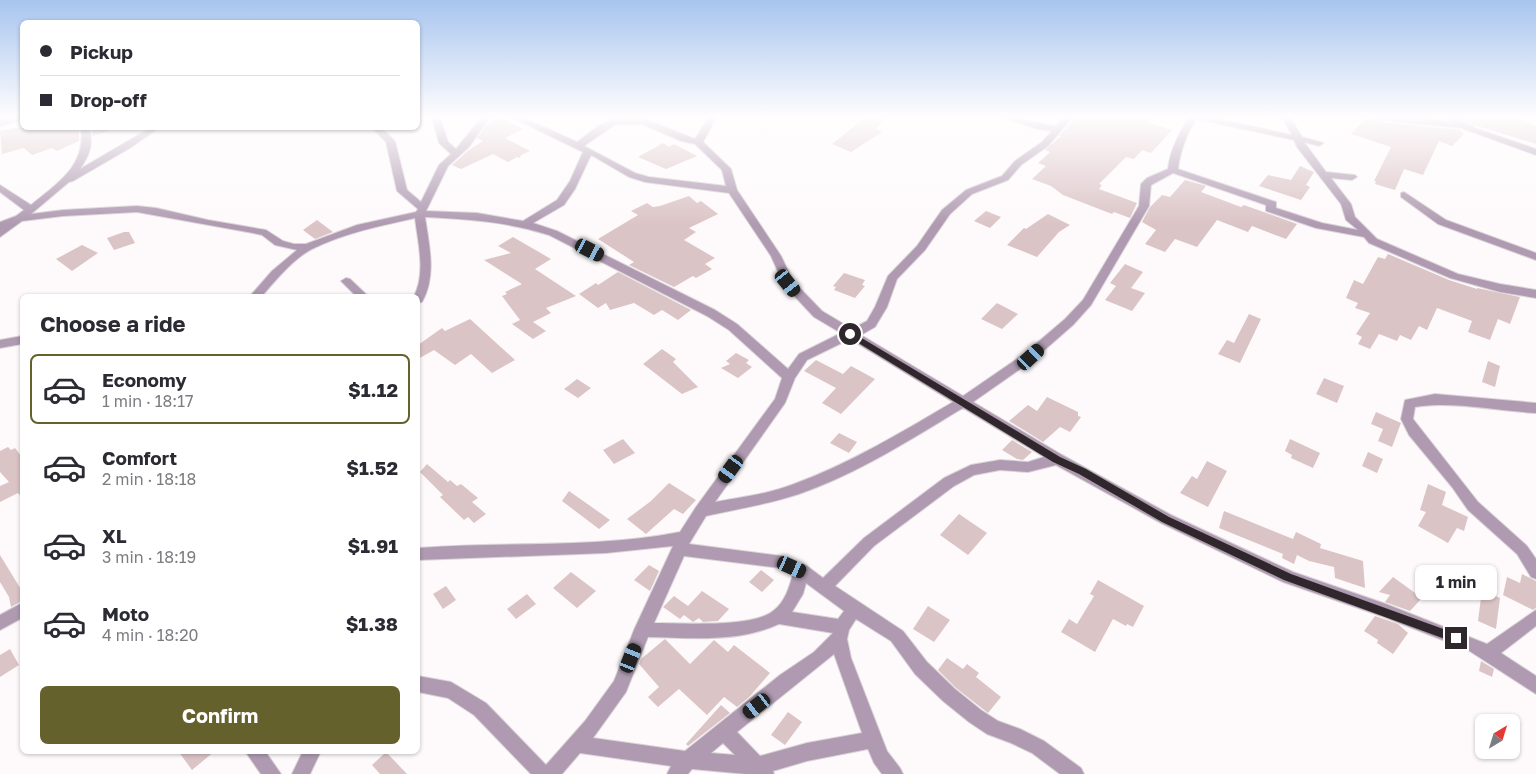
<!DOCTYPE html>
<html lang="en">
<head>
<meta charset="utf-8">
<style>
  :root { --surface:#fff; --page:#f7f7f7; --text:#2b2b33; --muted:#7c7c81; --line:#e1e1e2; --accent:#65612d }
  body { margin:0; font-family:"Golos Text",sans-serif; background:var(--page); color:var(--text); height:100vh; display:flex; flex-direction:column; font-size:19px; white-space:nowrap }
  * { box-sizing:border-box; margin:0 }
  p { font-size:16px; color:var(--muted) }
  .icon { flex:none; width:28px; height:28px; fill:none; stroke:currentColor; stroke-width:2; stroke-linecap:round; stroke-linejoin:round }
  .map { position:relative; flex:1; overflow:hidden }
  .side { position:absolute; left:20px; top:294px; width:400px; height:460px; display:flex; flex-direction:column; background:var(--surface); border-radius:8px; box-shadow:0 1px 4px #0004 }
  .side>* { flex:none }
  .banner { position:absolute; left:20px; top:20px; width:400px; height:110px; border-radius:8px; box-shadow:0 1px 4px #0004; display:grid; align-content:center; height:110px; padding:0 20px; background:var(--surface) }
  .needle { width:32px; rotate:38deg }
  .fabs { position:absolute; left:1475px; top:714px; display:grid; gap:10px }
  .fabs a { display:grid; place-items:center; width:45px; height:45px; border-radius:8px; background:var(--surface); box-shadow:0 1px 4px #0004; font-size:25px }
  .end { position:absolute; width:22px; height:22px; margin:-11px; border:6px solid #2f272b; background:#fff; box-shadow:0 0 0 2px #fff }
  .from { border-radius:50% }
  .bubble { position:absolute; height:35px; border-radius:8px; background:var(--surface); box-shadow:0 1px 4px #0004; font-size:16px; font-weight:700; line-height:35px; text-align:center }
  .car { position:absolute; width:15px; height:30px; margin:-15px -8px; border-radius:6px; box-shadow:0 0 4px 1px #0007; background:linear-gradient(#222 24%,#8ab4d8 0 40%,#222 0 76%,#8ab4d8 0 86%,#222 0) }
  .banner b { display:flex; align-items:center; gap:18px; height:48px; font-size:19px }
  .banner b+b { border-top:1px solid var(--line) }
  .banner i { width:12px; height:12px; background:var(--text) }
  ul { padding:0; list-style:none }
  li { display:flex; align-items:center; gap:15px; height:70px; margin:0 10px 8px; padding:0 10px; border:2px solid transparent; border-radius:8px }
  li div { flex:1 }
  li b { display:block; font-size:19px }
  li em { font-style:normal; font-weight:700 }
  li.active { border-color:var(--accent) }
  li>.icon { width:45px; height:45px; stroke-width:1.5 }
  h2 { padding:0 20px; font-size:22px; line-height:60px }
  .primary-button { display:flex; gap:10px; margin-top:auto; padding:10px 20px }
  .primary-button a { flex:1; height:58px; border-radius:8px; background:var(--accent); color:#fff; font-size:20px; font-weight:700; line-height:58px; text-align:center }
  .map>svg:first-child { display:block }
  .building { fill:#dbc4c6 }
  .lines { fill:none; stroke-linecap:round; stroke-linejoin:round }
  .minor-casing { stroke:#d9d4d6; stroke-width:2 }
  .minor { fill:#af9ab1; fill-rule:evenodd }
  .route { fill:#2f272b }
</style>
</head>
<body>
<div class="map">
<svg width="1536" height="774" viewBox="0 0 1536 774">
  <rect width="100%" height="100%" fill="#fefafc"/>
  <path class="building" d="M499,117L523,129L505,138L530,151L521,155L520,158L517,157L508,162L493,154L461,169L452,165L469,150L483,141L477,138L488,123Z
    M866,117H886L876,129L882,132L851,152L832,144Z
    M1077,117H1151L1146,122L1172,130L1151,153L1142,150L1134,159L1126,157L1099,184L1102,185L1099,189L1137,203L1130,218L1114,212L1112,214L1063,195L1051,186L1032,179L1046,166L1038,163L1050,152L1045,150L1061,136H1059Z
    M1366,117H1375L1381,122L1460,130L1464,134L1452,146L1439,141L1423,175L1404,169L1395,190L1375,184L1376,181H1374L1391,147L1351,134Z
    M1459,117H1512L1536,126V144L1471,124Z
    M14,128H79V141L57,151L52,148L32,155L24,148L2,154L0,131Z
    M91,128H113V129L93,136Z
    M663,143L669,147L674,144L697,156L666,169L638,157Z
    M1300,166L1314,172L1306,185L1310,187L1301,200L1259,186L1268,175L1291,180Z
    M1185,180L1206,186L1201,192L1241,207L1244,205L1297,224L1286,239L1252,226L1248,232L1217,220L1197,247L1175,239L1165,252L1145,244L1156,230L1142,222L1150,207L1162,195L1170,197Z
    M689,196L697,203L701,201L718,214L689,228L696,232L684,240L715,258L705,264L712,269L696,278L693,276L674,287L629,265L634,262L598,239L638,215L631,211L647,203L653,207L660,206Z
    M986,211L1001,217L990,228L974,221Z
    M1048,214L1070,225L1059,232L1037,257L1007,245L1024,228L1026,229Z
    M317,220L333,232L315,239L303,230Z
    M124,232H129L135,243L114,250L107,238Z
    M513,237L551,259L535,269L576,296L546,308L551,313L533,322L546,331L533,339L512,324L520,320L502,296L507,294L505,292L522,284L484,260L511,253L498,246Z
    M82,245L98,253L72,271L56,259Z
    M1388,254L1449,280L1477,289V288L1520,297L1510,324L1498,319L1490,340L1468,332L1472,321L1437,308L1427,330L1419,326L1411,340L1400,335L1397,341L1379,334L1370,349L1358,344L1362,337L1356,334L1370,313L1355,308L1358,303L1346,298L1354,280L1363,284L1378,257L1385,259Z
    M1125,264L1143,272L1131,288L1145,293L1132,311L1105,300L1116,286L1110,283Z
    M618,272L691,310L678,320L662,310L654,315L634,303L610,310L606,303L598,308L579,294L596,283L598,285Z
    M844,273L865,280L862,285L865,286L855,298L834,290L836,287L833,286Z
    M997,303L1018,314L1002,329L981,319Z
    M1249,314L1261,319L1240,363L1218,354L1227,340L1234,343Z
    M470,319L515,360L492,373L471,354L455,365L434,350L418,359V345L442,328L445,331Z
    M662,349L676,359L673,362L698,387L682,394L643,364Z
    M736,353L749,360L746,363L752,367L738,378L721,368L730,364L726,361Z
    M816,360L843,374L851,366L875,379L841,414L822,403L836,388L804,371Z
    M1488,361L1500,366L1495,387L1482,382Z
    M1324,378L1344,386L1337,403L1316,394Z
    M577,379L591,388L578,398L564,389Z
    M1047,397L1078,412V416L1081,417L1070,432L1060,427L1043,442L1009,421L1028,405L1037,411Z
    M1376,412L1401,423L1392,447L1378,441L1383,429L1371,424Z
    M839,433L857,442L849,453L830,443Z
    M623,439L635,453L614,464L603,450Z
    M1290,439L1320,453L1313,468L1291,458L1292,455L1285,451Z
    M1012,440L1032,452L1023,460L1017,459L1002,450Z
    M8,447L11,450L15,448L22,457V498L18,493L0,502V486L9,482L0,472V451Z
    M1368,452L1383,459L1377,473L1362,466Z
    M1207,461L1227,471L1208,507L1180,493L1192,476L1197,479Z
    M427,464L448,482L450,480L457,486L461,484L478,498L472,502L486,514L474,523L468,517L464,520L440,497L443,495L420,472Z
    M669,483L696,500L683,514L674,509L646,534L627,519L651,501Z
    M1428,484L1446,492L1442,505L1468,517L1464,531L1457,528L1448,543L1418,526L1426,512L1420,510Z
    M569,491L596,510L610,520L599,529L562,501Z
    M1224,511L1293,539L1296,532L1321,544L1320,548L1363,561L1365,588L1335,578L1334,567L1309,561L1297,555L1294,564L1282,558L1283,554L1219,528Z
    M959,514L987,533L968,555L940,535Z
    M0,555L22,591V601L11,607L9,597L0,582Z
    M649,565L659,571L650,591L634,580Z
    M761,570L774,580L762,592L749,582Z
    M571,572L596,591L577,608L553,588Z
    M1522,574L1536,581V608L1533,610L1503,595L1507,577L1520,583Z
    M1393,577L1422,598L1410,611L1385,602L1390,595L1379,592Z
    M1098,580L1144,606L1133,627L1127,624L1126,626L1113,619L1095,652L1061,632L1069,619L1077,624L1094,596L1090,594Z
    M446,586L456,600L443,609L433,594Z
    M1482,590L1500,598L1496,629L1478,621Z
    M702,591L729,609L718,621L703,622L699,618L693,622L684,615L680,619L663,607L674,596L688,606Z
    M527,594L536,604L516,619L507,609Z
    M928,606L950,620L934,642L913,629Z
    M1375,616L1398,624L1408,633L1393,654L1377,643L1378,640L1364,631Z
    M665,639L690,664L714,640L728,652L734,645L770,673L750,696L737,707L724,697L707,715L679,689L658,707L648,697L659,687L639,664L641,659Z
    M10,649L19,665L0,677V655Z
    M947,658L963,669L967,664L979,673L976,677L1001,697L988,713L956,688L938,670Z
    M1481,661L1494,669L1492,677L1479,671Z
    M721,705L730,713L688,746L686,744Z
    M788,712L802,722L785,745L771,735Z
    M178,751H215L192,770Z
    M386,752L407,774H380L372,765Z"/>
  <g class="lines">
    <defs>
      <path id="minor" d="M13,117H22V120L0,126V120Z
        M432,117H440L448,142L456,149L482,117H490L469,147L448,166L426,211L477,213L523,221L557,200L570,181L583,152L511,117H522L577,142L598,126L614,118L645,119L695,139L709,117H717L703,142L731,169L737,190L781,256L793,281L822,311L852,329L867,321L875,307L888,276L917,246L942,210L966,190L1002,176L1015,161L1042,142L1052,131L1037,129L1002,117C1020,117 1037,124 1056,126L1064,117H1073L1048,146L1021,165L1008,180L972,194L950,214L925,250L897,279L887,307L875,327L861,335L963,396L1024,354L1065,319L1083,300L1139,206L1141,184L1147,178L1168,169C1170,150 1179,133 1189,117H1210L1292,135L1282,117H1290L1302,137L1324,143L1319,146L1304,142L1326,172L1355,175L1357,177L1352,180L1331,178L1351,204L1355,217L1377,239L1458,274L1500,284L1536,290V298L1500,292L1450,278L1369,243L1364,237L1316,228L1266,211V205L1173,173L1151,185L1149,206L1091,305L1073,325L1033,360L973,402L1062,455L1171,515L1293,572L1386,604L1487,644L1536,610V626L1501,653L1536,676V694L1468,650L1384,617L1283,582L1161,523L1056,465L1028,472L1000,470L974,475L954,486L874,546L835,586L903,631L927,662L955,689L981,710L998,721L1020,729L1044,741L1081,768L1084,774H1060L1032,753L1011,743L987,734L969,722L943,701L915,674L891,641L856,619L849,630L847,639L851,658L887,751L900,768L903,774H882L874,763L868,749L807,761L773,771L774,774H746L692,769L688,774H667L671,766L580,753L562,774H531L474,715L448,698L418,692V676L451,682L486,703L546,765L585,721L614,681L634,630L673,546L606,553L418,560V548C504,541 595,549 680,532L696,507L775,399L782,378L729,330L707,316L549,235C508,222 468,219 425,217C429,245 437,276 422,302L418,303V296H414C426,273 418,243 415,218C381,226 344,233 312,249C294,258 275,281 262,296H250L272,271L297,250L275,245L262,235L253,233L137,212L63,216L22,221L0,237V222L16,216L24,210L0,192V185L31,205C58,183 86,166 81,128H89C94,145 89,156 80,169L150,128H159L130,148L73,181L69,182L31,214L63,210L137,206L156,208L208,220L266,230L283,241L294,244H306L357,225L416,212L418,209L397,191L386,142L372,128H381L395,141L407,190L421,202L439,165L451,154L439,143ZM1196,119L1294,140L1297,147L1341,204L1346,220L1358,230L1322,223L1276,208V202L1178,169C1180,151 1187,134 1196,119ZM616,124H642L681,141L695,144L722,170L726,186L649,177L635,173L584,146ZM591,155L629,177L645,182L729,193L771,256L784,285L814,317L841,333L799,354L788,369L737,324L715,310L557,231L533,223L564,205L575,189ZM850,339L953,402C902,432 849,464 794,484C769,494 741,497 715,502L785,403L795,378L807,360ZM963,408L1044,457L1028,462L1000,460L971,465L944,478L864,538L823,578L807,566L782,556L689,544L706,516C737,509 769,504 799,494C857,474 911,439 963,408ZM684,556L780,568L793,574C789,588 785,602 773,611C752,628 681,623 654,623ZM806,583L844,611L838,619L792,612L803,594ZM779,624L833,633L814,652L780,675L685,751L593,738L626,692L648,637C692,638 738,643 779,624ZM834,654L862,733L807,743L760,756L737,732ZM723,743L735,755L711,753Z
        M1377,117H1406L1450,121L1445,117H1455L1475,128L1536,149V155L1461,128L1381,120Z
        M1404,192L1446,220L1536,253V260L1438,224L1401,197V193Z
        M346,278L350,279L368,296H356L341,281Z
        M22,336V344L0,348V340Z
        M1435,394L1536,403V413C1496,411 1454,401 1415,407L1413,419L1478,502L1527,546L1536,559V579L1531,577L1517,554L1468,510L1452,487L1409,435L1401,419L1405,400Z
        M22,603V618L0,630V615Z
        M245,751H265L281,774H261Z
        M303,751H321L310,774H292Z"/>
    </defs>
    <use href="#minor" class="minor-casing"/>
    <use href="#minor" class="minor"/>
  </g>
  <linearGradient id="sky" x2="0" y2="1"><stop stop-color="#a7c5ef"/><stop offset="0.52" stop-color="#fffdfe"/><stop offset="1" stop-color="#fffdfe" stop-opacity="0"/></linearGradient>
  <rect width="1536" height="225" fill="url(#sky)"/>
  <path class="route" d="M850,331L1060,457L1086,469L1169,517L1291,574L1460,635L1461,638L1460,641L1456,643L1284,580L1162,522L1079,474L1053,462L847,336V332Z"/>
</svg>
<div class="fabs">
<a><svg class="needle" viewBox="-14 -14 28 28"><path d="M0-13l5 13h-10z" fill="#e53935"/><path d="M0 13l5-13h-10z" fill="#7c7c81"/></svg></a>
</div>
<i class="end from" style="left:850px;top:334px"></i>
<i class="end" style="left:1456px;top:638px"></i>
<div class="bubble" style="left:1415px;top:565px;width:82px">1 min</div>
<i class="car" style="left:590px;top:250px;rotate:117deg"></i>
<i class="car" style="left:788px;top:283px;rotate:141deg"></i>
<i class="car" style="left:1031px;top:357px;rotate:47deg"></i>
<i class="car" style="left:731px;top:469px;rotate:216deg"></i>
<i class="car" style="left:792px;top:567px;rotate:114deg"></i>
<i class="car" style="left:631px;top:658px;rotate:22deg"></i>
<i class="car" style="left:757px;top:706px;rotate:232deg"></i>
<div class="banner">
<b><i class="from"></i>Pickup</b>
<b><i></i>Drop-off</b>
</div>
<section class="side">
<h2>Choose a ride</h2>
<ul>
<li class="active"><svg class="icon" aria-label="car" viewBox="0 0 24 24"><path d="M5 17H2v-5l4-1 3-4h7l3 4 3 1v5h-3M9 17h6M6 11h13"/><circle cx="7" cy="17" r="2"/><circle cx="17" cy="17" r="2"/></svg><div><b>Economy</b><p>1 min · 18:17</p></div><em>$1.12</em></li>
<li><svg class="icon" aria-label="car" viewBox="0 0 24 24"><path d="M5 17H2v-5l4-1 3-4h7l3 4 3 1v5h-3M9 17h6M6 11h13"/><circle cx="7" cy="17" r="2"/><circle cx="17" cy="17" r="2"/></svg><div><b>Comfort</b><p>2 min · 18:18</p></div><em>$1.52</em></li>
<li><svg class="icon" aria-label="car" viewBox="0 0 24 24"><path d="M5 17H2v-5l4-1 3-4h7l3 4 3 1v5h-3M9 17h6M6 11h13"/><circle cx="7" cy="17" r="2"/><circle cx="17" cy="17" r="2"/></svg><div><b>XL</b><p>3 min · 18:19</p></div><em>$1.91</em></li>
<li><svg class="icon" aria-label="car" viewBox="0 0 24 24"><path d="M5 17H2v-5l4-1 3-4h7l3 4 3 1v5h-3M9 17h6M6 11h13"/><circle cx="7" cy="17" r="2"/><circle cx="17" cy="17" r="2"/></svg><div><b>Moto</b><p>4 min · 18:20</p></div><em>$1.38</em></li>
</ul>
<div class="primary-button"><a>Confirm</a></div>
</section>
</div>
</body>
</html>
